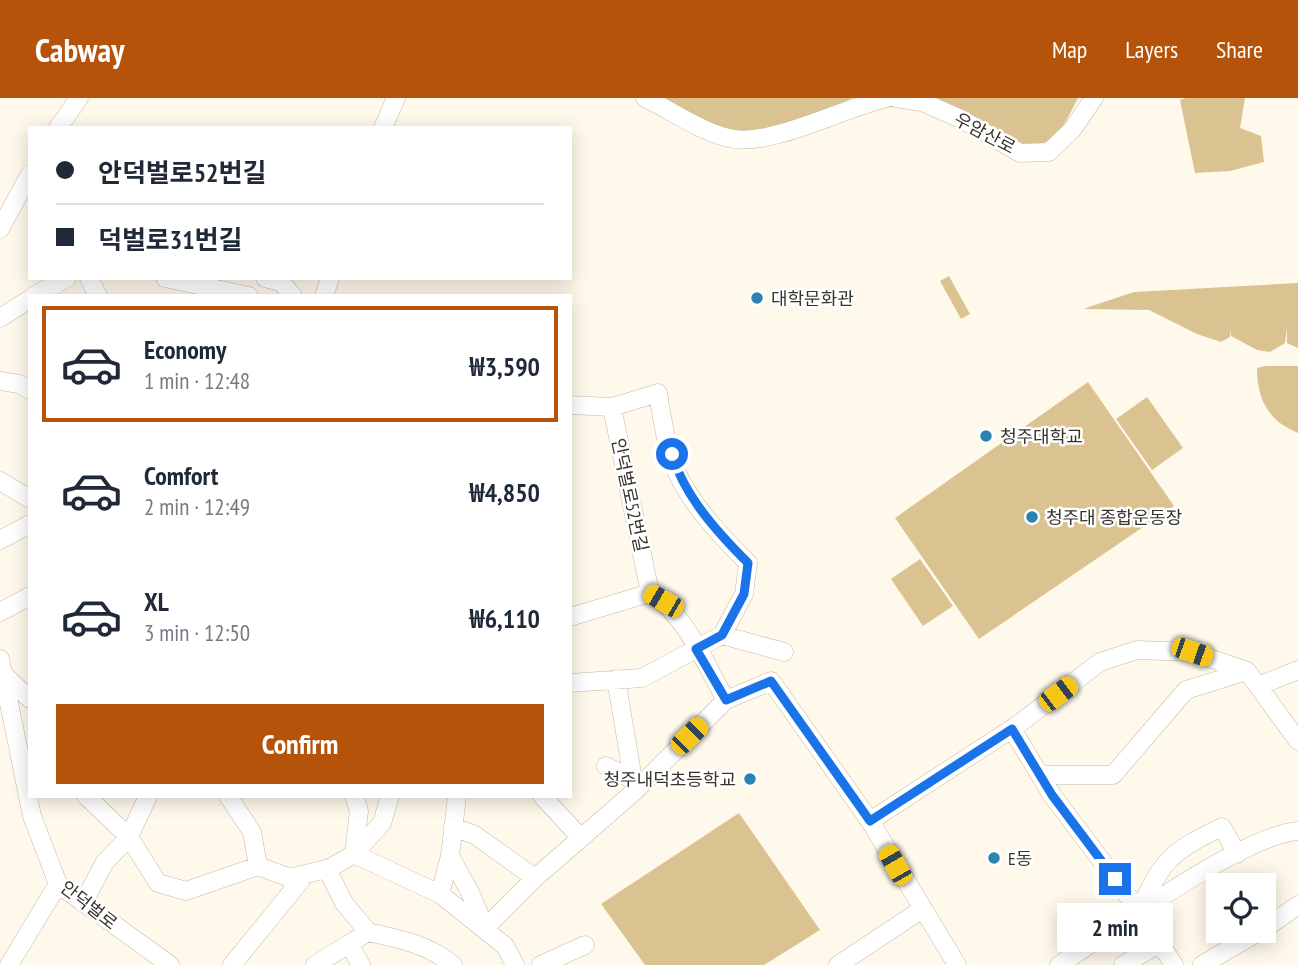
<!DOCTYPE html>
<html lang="en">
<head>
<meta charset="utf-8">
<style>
  :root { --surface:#fff; --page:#f2f2f3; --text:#1f2937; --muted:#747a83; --line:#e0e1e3; --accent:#b45309 }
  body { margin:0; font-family:"PT Sans Narrow","Noto Sans KR",sans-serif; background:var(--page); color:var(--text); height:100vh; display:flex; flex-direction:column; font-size:26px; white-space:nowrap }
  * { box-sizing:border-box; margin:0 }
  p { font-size:23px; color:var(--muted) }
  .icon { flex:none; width:38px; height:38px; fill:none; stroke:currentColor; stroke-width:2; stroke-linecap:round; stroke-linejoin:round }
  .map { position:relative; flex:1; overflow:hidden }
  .details { position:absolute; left:28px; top:196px; width:544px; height:504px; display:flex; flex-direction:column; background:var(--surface); border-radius:0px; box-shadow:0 4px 18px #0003 }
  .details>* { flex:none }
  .guide { position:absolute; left:28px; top:28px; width:544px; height:154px; border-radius:0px; box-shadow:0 4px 18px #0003; display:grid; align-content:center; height:154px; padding:0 28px; background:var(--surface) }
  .fabs { position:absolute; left:1206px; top:775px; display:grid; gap:14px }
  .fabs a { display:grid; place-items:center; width:70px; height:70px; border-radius:0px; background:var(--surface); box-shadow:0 4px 18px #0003; font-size:35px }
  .end { position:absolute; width:32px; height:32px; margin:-16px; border:9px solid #1a73e8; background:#fff; box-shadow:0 0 0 4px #fff }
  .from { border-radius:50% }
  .bubble { position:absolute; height:49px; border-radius:0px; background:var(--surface); box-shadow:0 4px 18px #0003; font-size:23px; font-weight:700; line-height:49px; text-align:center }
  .car { position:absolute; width:21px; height:42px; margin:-21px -10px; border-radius:9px; box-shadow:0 0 5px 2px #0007; background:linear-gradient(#f5c518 24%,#345 0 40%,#f5c518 0 76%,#345 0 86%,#f5c518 0) }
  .guide b { display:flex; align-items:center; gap:24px; height:66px; font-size:26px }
  .guide b+b { border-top:2px solid var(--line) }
  .guide i { width:18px; height:18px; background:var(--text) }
  ul { padding:12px 0 0; list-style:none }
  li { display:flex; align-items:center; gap:21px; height:116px; margin:0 14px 10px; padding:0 14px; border:4px solid transparent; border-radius:0px }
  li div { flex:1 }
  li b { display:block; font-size:26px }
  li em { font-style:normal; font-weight:700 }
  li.on { border-color:var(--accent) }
  li>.icon { width:63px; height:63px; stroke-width:1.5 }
  .action { display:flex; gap:14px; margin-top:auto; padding:14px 28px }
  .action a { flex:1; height:80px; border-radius:0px; background:var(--accent); color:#fff; font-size:28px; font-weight:700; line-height:80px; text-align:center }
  header { display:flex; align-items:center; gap:42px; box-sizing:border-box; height:98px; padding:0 35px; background:var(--accent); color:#fff }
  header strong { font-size:33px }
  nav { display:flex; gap:38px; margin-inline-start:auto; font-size:24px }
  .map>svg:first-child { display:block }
  .green { fill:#dac391 }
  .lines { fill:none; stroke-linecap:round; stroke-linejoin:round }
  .minor-casing { stroke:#c4baa4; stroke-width:19 }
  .minor { stroke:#fff; stroke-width:18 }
  .route { stroke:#1a73e8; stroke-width:9 }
  .poi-dot { fill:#2a83b1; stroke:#fff; stroke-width:2.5 }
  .labels { text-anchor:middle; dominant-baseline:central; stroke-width:5; stroke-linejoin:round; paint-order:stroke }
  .street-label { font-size:18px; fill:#38342c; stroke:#fff }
  .poi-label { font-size:18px; fill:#38342c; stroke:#fff; text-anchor:start }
</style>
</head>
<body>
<header>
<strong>Cabway</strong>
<nav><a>Map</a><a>Layers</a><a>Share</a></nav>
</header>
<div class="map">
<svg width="1298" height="867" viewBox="0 0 1298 867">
  <rect width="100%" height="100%" fill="#fff9eb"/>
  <path class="green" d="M664,0H853C824,12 763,39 733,34C718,32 680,8 664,0Z
    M928,0H1078C1069,17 1061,38 1042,46C1017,56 952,12 928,0Z
    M1186,0H1245L1240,30L1261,38L1264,64L1230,73L1195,75L1180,2Z
    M949,178L970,216L961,221L940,183Z
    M1298,185V250L1287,245V230L1285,245L1270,254L1257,252L1231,238L1230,232V239L1221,244L1197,236L1149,212L1083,211L1134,194Z
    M1265,268H1298V335C1268,323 1257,301 1257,270Z
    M1088,284L1174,408L979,541L895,420Z
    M1147,299L1183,350L1152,372L1116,321Z
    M920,461L953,508L923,528L891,481Z
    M739,715L820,832L764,867H645L601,806Z"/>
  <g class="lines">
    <defs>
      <path id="minor" d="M645,0C672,13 704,36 734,41C773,47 845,10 886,0
        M896,0L922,4L961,21L1020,55L1049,54L1072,32L1094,0
        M58,30L79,0
        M383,30L396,0
        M0,131L30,76
        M89,180L98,198
        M165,180L249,198
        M265,180L281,184L293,198
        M34,198L67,180
        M324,198L330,180
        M0,220L30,201
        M0,283L19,286L30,292
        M0,383L30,401
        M0,442L30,426
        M0,514L30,498
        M570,519L650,495
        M722,537L784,554
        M0,561L32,718L58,786L170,867
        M1247,573L1298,643
        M3,576L30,601
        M616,581L635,693
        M570,585L642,580L722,537L744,496L748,465C722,439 693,409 677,375C667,352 662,321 658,295L612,309
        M1258,588L1298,572
        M726,602L771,583L870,723L957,867
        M1012,631L1052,697L1140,814L1174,867
        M606,668L633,682
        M1042,677H1113L1186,592L1247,573
        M86,698L129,739L158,785L186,793L258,768L290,780L330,770L354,756L382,725L390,698
        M228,698L252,734L258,768
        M542,698L581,740
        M870,723L1016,628L1100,564L1137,552L1192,554L1247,573
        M453,729L475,737L535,780
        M354,756L440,796L505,848L515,867
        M354,756L359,713L354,698
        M450,758L470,794L485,830L535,780L635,693L726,602C705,566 686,516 650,495L612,309L570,307
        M327,771L344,805L368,834
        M440,796L450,758L457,698
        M83,805L105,764L129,739L148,698
        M1140,814C1159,763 1174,752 1222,729L1237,756
        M1264,831L1298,807
        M9,867L58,786
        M232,867L306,776
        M315,867L349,846
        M361,867L349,846L368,834C399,841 428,846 453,867
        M541,867L585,847
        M838,867L921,812
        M1059,867C1110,834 1243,737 1298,733
        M1123,867L1160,845
        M1202,867L1260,833"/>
    </defs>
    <use href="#minor" class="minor-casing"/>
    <use href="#minor" class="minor"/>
  </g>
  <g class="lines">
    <path class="route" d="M672,356C684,398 718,435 748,465L744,496L722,537L696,551L726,602L771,583L870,723L1012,631L1052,697L1115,781"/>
  </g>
  <g class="poi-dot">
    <circle cx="757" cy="200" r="7"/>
    <circle cx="986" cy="338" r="7"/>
    <circle cx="1032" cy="419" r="7"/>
    <circle cx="750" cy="681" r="7"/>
    <circle cx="994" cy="760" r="7"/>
  </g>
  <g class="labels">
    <g class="street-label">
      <text transform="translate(985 35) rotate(28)">우암산로</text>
      <text transform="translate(630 397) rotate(78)">안덕벌로52번길</text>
      <text transform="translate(89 807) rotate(38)">안덕벌로</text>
    </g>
    <g class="poi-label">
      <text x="771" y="200">대학문화관</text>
      <text x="1000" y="338">청주대학교</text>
      <text x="1046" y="419">청주대 종합운동장</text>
      <text x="736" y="681" text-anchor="end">청주내덕초등학교</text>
      <text x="1008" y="760">E동</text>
    </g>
  </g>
</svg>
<div class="fabs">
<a><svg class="icon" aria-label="locate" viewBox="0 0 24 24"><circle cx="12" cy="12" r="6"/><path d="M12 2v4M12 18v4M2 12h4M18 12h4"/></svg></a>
</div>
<i class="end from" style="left:672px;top:356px"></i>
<i class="end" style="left:1115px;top:781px"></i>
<div class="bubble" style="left:1057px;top:805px;width:116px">2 min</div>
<i class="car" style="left:663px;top:503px;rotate:300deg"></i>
<i class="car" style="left:1192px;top:554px;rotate:109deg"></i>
<i class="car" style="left:1058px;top:596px;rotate:53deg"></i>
<i class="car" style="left:689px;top:638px;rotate:45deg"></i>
<i class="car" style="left:895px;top:767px;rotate:330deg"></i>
<div class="guide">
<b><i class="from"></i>안덕벌로52번길</b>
<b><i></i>덕벌로31번길</b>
</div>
<section class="details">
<ul>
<li class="on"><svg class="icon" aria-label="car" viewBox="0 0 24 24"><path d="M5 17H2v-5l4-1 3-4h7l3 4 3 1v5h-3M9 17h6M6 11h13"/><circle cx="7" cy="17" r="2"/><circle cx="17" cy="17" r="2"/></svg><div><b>Economy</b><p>1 min · 12:48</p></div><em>₩3,590</em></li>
<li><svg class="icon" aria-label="car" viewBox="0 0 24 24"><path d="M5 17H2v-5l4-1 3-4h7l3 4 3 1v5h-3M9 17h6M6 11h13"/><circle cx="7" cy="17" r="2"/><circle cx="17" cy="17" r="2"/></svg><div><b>Comfort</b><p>2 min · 12:49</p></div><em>₩4,850</em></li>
<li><svg class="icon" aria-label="car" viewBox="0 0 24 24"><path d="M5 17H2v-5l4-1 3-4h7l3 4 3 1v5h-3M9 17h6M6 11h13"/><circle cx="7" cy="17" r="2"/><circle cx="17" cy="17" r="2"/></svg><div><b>XL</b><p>3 min · 12:50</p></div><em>₩6,110</em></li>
</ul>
<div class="action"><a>Confirm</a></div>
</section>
</div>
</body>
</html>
